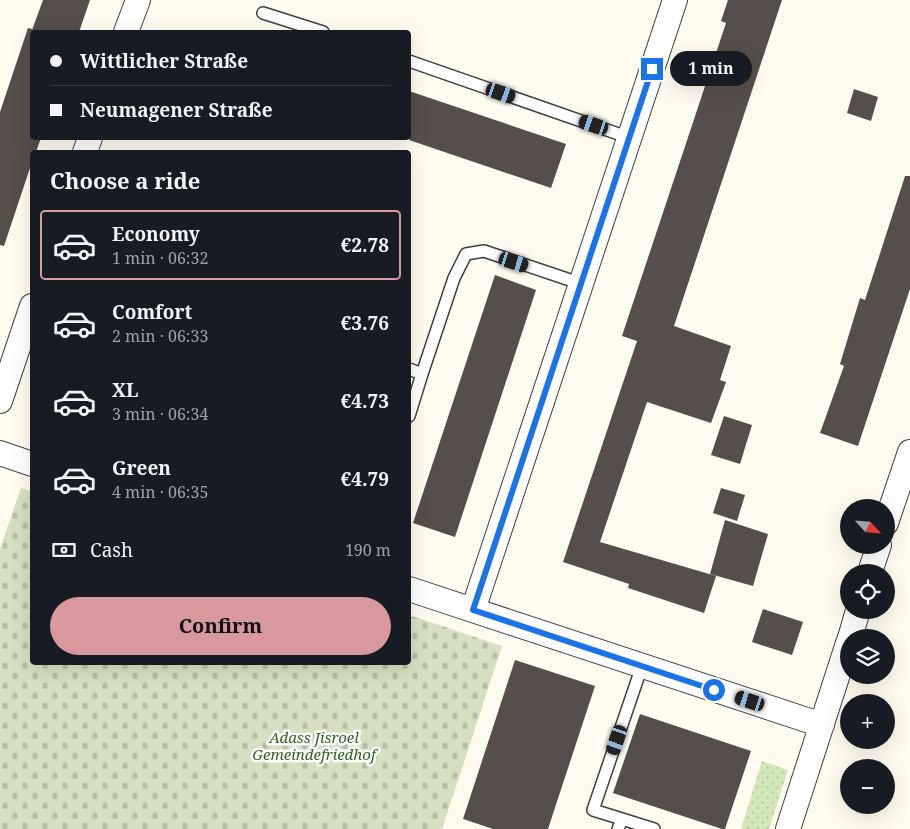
<!DOCTYPE html>
<html lang="en">
<head>
<meta charset="utf-8">
<style>
  :root { --surface:#171b24; --page:#20242c; --text:#f1f3f6; --muted:#9ea1a6; --line:#363941; --accent:#d9989e }
  body { margin:0; font-family:"Noto Serif",serif; background:var(--page); color:var(--text); height:100vh; display:flex; flex-direction:column; font-size:19px; white-space:nowrap }
  * { box-sizing:border-box; margin:0 }
  p { font-size:16px; color:var(--muted) }
  .icon { flex:none; width:28px; height:28px; fill:none; stroke:currentColor; stroke-width:2; stroke-linecap:round; stroke-linejoin:round }
  .map { position:relative; flex:1; overflow:hidden }
  .side { position:absolute; left:30px; top:150px; width:381px; height:515px; display:flex; flex-direction:column; background:var(--surface); border-radius:5px; box-shadow:0 5px 20px #0002 }
  .side>* { flex:none }
  .banner { position:absolute; left:30px; top:30px; width:381px; height:110px; border-radius:5px; box-shadow:0 5px 20px #0002; display:grid; align-content:center; height:110px; padding:0 20px; background:var(--surface) }
  .needle { width:32px; rotate:116deg }
  .controls { position:absolute; left:840px; top:499px; display:grid; gap:10px }
  .controls a { display:grid; place-items:center; width:55px; height:55px; border-radius:50%; background:var(--surface); box-shadow:0 5px 20px #0002; font-size:25px }
  .end { position:absolute; width:22px; height:22px; margin:-11px; border:6px solid #1a73e8; background:#fff; box-shadow:0 0 0 2px #fff }
  .from { border-radius:50% }
  .bubble { position:absolute; height:35px; border-radius:18px; background:var(--surface); box-shadow:0 5px 20px #0002; font-size:16px; font-weight:700; line-height:35px; text-align:center }
  .car { position:absolute; width:15px; height:30px; margin:-15px -8px; border-radius:6px; box-shadow:0 0 4px 1px #0007; background:linear-gradient(#222 24%,#8ab4d8 0 40%,#222 0 76%,#8ab4d8 0 86%,#222 0) }
  .banner b { display:flex; align-items:center; gap:18px; height:48px; font-size:19px }
  .banner b+b { border-top:1px solid var(--line) }
  .banner i { width:12px; height:12px; background:var(--text) }
  ul { padding:0; list-style:none }
  li { display:flex; align-items:center; gap:15px; height:70px; margin:0 10px 8px; padding:0 10px; border:2px solid transparent; border-radius:5px }
  li div { flex:1 }
  li b { display:block; font-size:19px }
  li em { font-style:normal; font-weight:700 }
  li.selected { border-color:var(--accent) }
  li>.icon { width:45px; height:45px; stroke-width:1.5 }
  h2 { padding:0 20px; font-size:22px; line-height:60px }
  .pay { display:flex; align-items:center; gap:12px; height:55px; padding:0 20px; font-size:19px }
  .pay p { margin-inline-start:auto }
  .button { display:flex; gap:10px; margin-top:auto; padding:10px 20px }
  .button a { flex:1; height:58px; border-radius:30px; background:var(--accent); color:#111; font-size:20px; font-weight:700; line-height:58px; text-align:center }
  .map>svg:first-child { display:block }
  .grass { fill:url(#grass-dots) }
  .cemetery { fill:url(#cemetery-stones) }
  .building { fill:#564e4a }
  .lines { fill:none; stroke-linecap:round; stroke-linejoin:round }
  .lane-casing { stroke:#404040; stroke-width:14 }
  .street-casing { stroke:#404040; stroke-width:26 }
  .lane { stroke:#fff; stroke-width:11 }
  .street { stroke:#fff; stroke-width:24 }
  .route { stroke:#1a73e8; stroke-width:6 }
  .labels { text-anchor:middle; dominant-baseline:central; stroke-width:5; stroke-linejoin:round; paint-order:stroke }
  .park-label { font-size:15px; font-style:italic; fill:#2f641f; stroke:#fff }
</style>
</head>
<body>
<div class="map">
<svg width="910" height="829" viewBox="0 0 910 829">
  <defs>
    <pattern id="grass-dots" width="8" height="8" patternUnits="userSpaceOnUse" patternTransform="scale(1.25)"><rect width="8" height="8" fill="#d3e8b9"/><path d="M2 2h.1M6 6h.1" fill="none" stroke="#b4c69e" stroke-width="1.8" stroke-linecap="round"/></pattern>
    <pattern id="cemetery-stones" width="16" height="16" patternUnits="userSpaceOnUse" patternTransform="scale(1.25)"><rect width="16" height="16" fill="#d6e0c0"/><path d="M2 7V4a2 2 0 0 1 4 0v3zM10 15v-3a2 2 0 0 1 4 0v3z" fill="#b6bfa4"/></pattern>
  </defs>
  <rect width="100%" height="100%" fill="#fffbee"/>
  <path class="grass" d="M762,761L788,770L769,829H741Z"/>
  <path class="cemetery" d="M21,488L32,492V662H409V615L502,646L442,829H0V549Z"/>
  <path class="building" d="M43,0H90L79,32H32V138H41L36,152H32V162L4,246L0,245V112L28,28L32,29V30Z
    M728,0H782L674,326L731,346L720,380L726,382L711,423L647,402L600,542L716,576L704,613L628,588L629,584L563,562L637,341L622,336L726,23L721,21Z
    M854,89L878,97L871,121L847,113Z
    M409,91L566,144L551,188L409,140Z
    M905,176H910V289L858,446L820,433L844,366L840,364L860,298L865,300Z
    M495,275L536,290L455,537L413,523Z
    M724,416L752,425L740,464L711,455Z
    M721,488L745,495L737,521L713,513Z
    M725,520L768,534L753,586L710,574Z
    M763,609L803,622L792,655L752,642Z
    M515,660L595,686L548,829H493L463,819Z
    M640,714L751,751L725,829H722L613,793Z"/>
  <g class="lines">
    <defs>
      <path id="lane" d="M263,13L323,32
        M409,61L630,138
        M409,369L422,374L454,278L466,254L484,251L582,284
        M409,416L422,374
        M622,819L593,810L642,666
        M618,829L622,819L654,829"/>
      <path id="street" d="M126,32L138,0
        M85,152L90,138
        M0,401L32,306
        M0,453L32,464
        M886,523L910,452
        M870,572L879,545
        M409,589L822,725
        M473,610L675,0
        M850,638L858,610
        M788,829L849,640"/>
    </defs>
    <use href="#lane" class="lane-casing"/>
    <use href="#street" class="street-casing"/>
    <use href="#lane" class="lane"/>
    <use href="#street" class="street"/>
  </g>
  <g class="lines">
    <path class="route" d="M652,69L473,610L714,690"/>
  </g>
  <g class="labels">
    <g class="park-label">
      <text x="314" y="737">Adass Jisroel<tspan x="314" dy="17">Gemeindefriedhof</tspan></text>
    </g>
  </g>
</svg>
<div class="controls">
<a><svg class="needle" viewBox="-14 -14 28 28"><path d="M0-13l5 13h-10z" fill="#e53935"/><path d="M0 13l5-13h-10z" fill="#9ea1a6"/></svg></a>
<a><svg class="icon" aria-label="locate" viewBox="0 0 24 24"><circle cx="12" cy="12" r="6"/><path d="M12 2v4M12 18v4M2 12h4M18 12h4"/></svg></a>
<a><svg class="icon" aria-label="layers" viewBox="0 0 24 24"><path d="M12 4l9 5-9 5-9-5zM3 14l9 5 9-5"/></svg></a>
<a>+</a>
<a>−</a>
</div>
<i class="end from" style="left:714px;top:690px"></i>
<i class="end" style="left:652px;top:69px"></i>
<div class="bubble" style="left:670px;top:51px;width:82px">1 min</div>
<i class="car" style="left:501px;top:93px;rotate:109deg"></i>
<i class="car" style="left:594px;top:125px;rotate:289deg"></i>
<i class="car" style="left:514px;top:262px;rotate:108deg"></i>
<i class="car" style="left:750px;top:701px;rotate:288deg"></i>
<i class="car" style="left:617px;top:740px;rotate:199deg"></i>
<div class="banner">
<b><i class="from"></i>Wittlicher Straße</b>
<b><i></i>Neumagener Straße</b>
</div>
<section class="side">
<h2>Choose a ride</h2>
<ul>
<li class="selected"><svg class="icon" aria-label="car" viewBox="0 0 24 24"><path d="M5 17H2v-5l4-1 3-4h7l3 4 3 1v5h-3M9 17h6M6 11h13"/><circle cx="7" cy="17" r="2"/><circle cx="17" cy="17" r="2"/></svg><div><b>Economy</b><p>1 min · 06:32</p></div><em>€2.78</em></li>
<li><svg class="icon" aria-label="car" viewBox="0 0 24 24"><path d="M5 17H2v-5l4-1 3-4h7l3 4 3 1v5h-3M9 17h6M6 11h13"/><circle cx="7" cy="17" r="2"/><circle cx="17" cy="17" r="2"/></svg><div><b>Comfort</b><p>2 min · 06:33</p></div><em>€3.76</em></li>
<li><svg class="icon" aria-label="car" viewBox="0 0 24 24"><path d="M5 17H2v-5l4-1 3-4h7l3 4 3 1v5h-3M9 17h6M6 11h13"/><circle cx="7" cy="17" r="2"/><circle cx="17" cy="17" r="2"/></svg><div><b>XL</b><p>3 min · 06:34</p></div><em>€4.73</em></li>
<li><svg class="icon" aria-label="car" viewBox="0 0 24 24"><path d="M5 17H2v-5l4-1 3-4h7l3 4 3 1v5h-3M9 17h6M6 11h13"/><circle cx="7" cy="17" r="2"/><circle cx="17" cy="17" r="2"/></svg><div><b>Green</b><p>4 min · 06:35</p></div><em>€4.79</em></li>
</ul>
<div class="pay"><svg class="icon" aria-label="cash" viewBox="0 0 24 24"><path d="M3 7h18v10H3z"/><circle cx="12" cy="12" r="2"/></svg>Cash<p>190 m</p></div>
<div class="button"><a>Confirm</a></div>
</section>
</div>
</body>
</html>
